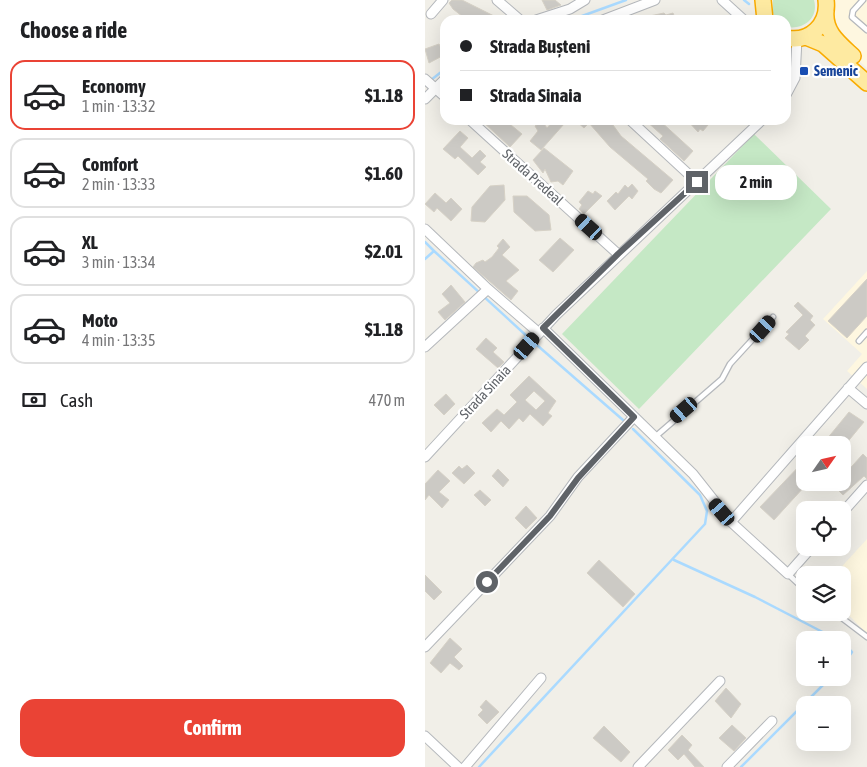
<!DOCTYPE html>
<html lang="en">
<head>
<meta charset="utf-8">
<style>
  :root { --surface:#fff; --page:#f6f6f6; --text:#202124; --muted:#757577; --line:#e0e0e0; --accent:#ea4335 }
  body { margin:0; font-family:"Asap Condensed",sans-serif; background:var(--page); color:var(--text); height:100vh; display:flex; flex-direction:column; font-size:19px; white-space:nowrap }
  * { box-sizing:border-box; margin:0 }
  p { font-size:16px; color:var(--muted) }
  .icon { flex:none; width:28px; height:28px; fill:none; stroke:currentColor; stroke-width:2; stroke-linecap:round; stroke-linejoin:round }
  .map { position:relative; flex:1; overflow:hidden }
  .sheet { display:flex; flex-direction:column; background:var(--surface); width:425px }
  .sheet>* { flex:none }
  .guide { position:absolute; left:15px; top:15px; width:351px; height:110px; border-radius:15px; box-shadow:0 5px 20px #0002; display:grid; align-content:center; height:110px; padding:0 20px; background:var(--surface) }
  .needle { width:32px; rotate:56deg }
  .controls { position:absolute; left:371px; top:436px; display:grid; gap:10px }
  .controls a { display:grid; place-items:center; width:55px; height:55px; border-radius:10px; background:var(--surface); box-shadow:0 5px 20px #0002; font-size:25px }
  .end { position:absolute; width:22px; height:22px; margin:-11px; border:6px solid #5f6368; background:#fff; box-shadow:0 0 0 2px #fff }
  .from { border-radius:50% }
  .bubble { position:absolute; height:35px; border-radius:15px; background:var(--surface); box-shadow:0 5px 20px #0002; font-size:16px; font-weight:700; line-height:35px; text-align:center }
  .car { position:absolute; width:15px; height:30px; margin:-15px -8px; border-radius:6px; box-shadow:0 0 4px 1px #0007; background:linear-gradient(#222 24%,#8ab4d8 0 40%,#222 0 76%,#8ab4d8 0 86%,#222 0) }
  .guide b { display:flex; align-items:center; gap:18px; height:48px; font-size:19px }
  .guide b+b { border-top:1px solid var(--line) }
  .guide i { width:12px; height:12px; background:var(--text) }
  ul { padding:0; list-style:none }
  li { display:flex; align-items:center; gap:15px; height:70px; margin:0 10px 8px; padding:0 10px; border:2px solid var(--line); border-radius:15px }
  li div { flex:1 }
  li b { display:block; font-size:19px }
  li em { font-style:normal; font-weight:700 }
  li.current { border-color:var(--accent) }
  li>.icon { width:45px; height:45px; stroke-width:1.5 }
  h2 { padding:0 20px; font-size:22px; line-height:60px }
  .pay { display:flex; align-items:center; gap:12px; height:55px; padding:0 20px; font-size:19px }
  .pay p { margin-inline-start:auto }
  .primary-button { display:flex; gap:10px; margin-top:auto; padding:10px 20px }
  .primary-button a { flex:1; height:58px; border-radius:15px; background:var(--accent); color:#fff; font-size:20px; font-weight:700; line-height:58px; text-align:center }
  main { display:flex; flex:1; min-height:0 }
  .map>svg:first-child { display:block }
  .commercial { fill:#fef7e0 }
  .green { fill:#c5e8c5 }
  .lines { fill:none; stroke-linecap:round; stroke-linejoin:round }
  .stream { stroke:#aadaff; stroke-width:2.5 }
  .building { fill:#cccac5; stroke:#d6d1c6; fill-rule:evenodd }
  .service-casing { stroke:#b5b8bc; stroke-width:7 }
  .minor-casing { stroke:#b5b8bc; stroke-width:11 }
  .trunk-casing { stroke:#f9ab00; stroke-width:18 }
  .service { stroke:#fff; stroke-width:4.5 }
  .minor { stroke:#fff; stroke-width:9 }
  .trunk { stroke:#feeaa1; stroke-width:15 }
  .route { stroke:#5f6368; stroke-width:6 }
  .transit-dot { fill:#1a4fb4; stroke:#fff; stroke-width:2 }
  .labels { text-anchor:middle; dominant-baseline:central; stroke-width:4.5; stroke-linejoin:round; paint-order:stroke }
  .transit-label { font-size:14px; font-weight:bold; fill:#164399; stroke:#fff; text-anchor:start }
  .street-label { font-size:14px; fill:#5f6368; stroke:#fff }
</style>
</head>
<body>
<main>
<section class="sheet">
<h2>Choose a ride</h2>
<ul>
<li class="current"><svg class="icon" aria-label="car" viewBox="0 0 24 24"><path d="M5 17H2v-5l4-1 3-4h7l3 4 3 1v5h-3M9 17h6M6 11h13"/><circle cx="7" cy="17" r="2"/><circle cx="17" cy="17" r="2"/></svg><div><b>Economy</b><p>1 min · 13:32</p></div><em>$1.18</em></li>
<li><svg class="icon" aria-label="car" viewBox="0 0 24 24"><path d="M5 17H2v-5l4-1 3-4h7l3 4 3 1v5h-3M9 17h6M6 11h13"/><circle cx="7" cy="17" r="2"/><circle cx="17" cy="17" r="2"/></svg><div><b>Comfort</b><p>2 min · 13:33</p></div><em>$1.60</em></li>
<li><svg class="icon" aria-label="car" viewBox="0 0 24 24"><path d="M5 17H2v-5l4-1 3-4h7l3 4 3 1v5h-3M9 17h6M6 11h13"/><circle cx="7" cy="17" r="2"/><circle cx="17" cy="17" r="2"/></svg><div><b>XL</b><p>3 min · 13:34</p></div><em>$2.01</em></li>
<li><svg class="icon" aria-label="car" viewBox="0 0 24 24"><path d="M5 17H2v-5l4-1 3-4h7l3 4 3 1v5h-3M9 17h6M6 11h13"/><circle cx="7" cy="17" r="2"/><circle cx="17" cy="17" r="2"/></svg><div><b>Moto</b><p>4 min · 13:35</p></div><em>$1.18</em></li>
</ul>
<div class="pay"><svg class="icon" aria-label="cash" viewBox="0 0 24 24"><path d="M3 7h18v10H3z"/><circle cx="12" cy="12" r="2"/></svg>Cash<p>470 m</p></div>
<div class="primary-button"><a>Confirm</a></div>
</section>
<div class="map">
<svg width="442" height="767" viewBox="0 0 442 767">
  <rect width="100%" height="100%" fill="#f1efe8"/>
  <path class="commercial" d="M401,0H442V68L415,44Z
    M442,271V389L422,371L437,354L398,319Z
    M442,539V634L418,609V575H409Z"/>
  <path class="green" d="M348,0H389C394,18 379,30 362,27L361,20L351,19L348,13Z
    M329,134L406,209L214,409L137,334Z"/>
  <g class="lines">
    <path class="stream" d="M319,0L324,4
      M146,20L201,0
      M6,80L20,69
      M0,242L9,251L0,259
      M9,251L105,339L198,420
      M249,560L330,597L413,640
      M418,642L427,652L418,665
      M54,767L280,524L282,511L275,495L208,429
      M316,767L405,678"/>
  </g>
  <path class="building" d="M27,0H37L77,20H42L28,9L24,3Z
    M117,0H130L136,5L122,10Z
    M239,13L241,15L248,13L251,20H221L220,17Z
    M14,44L19,55L4,63L0,49Z
    M56,120H80L97,134L85,147Z
    M129,120H134L139,124L116,150L105,141L113,131L110,126L117,121L122,128Z
    M150,120H179L188,125L196,136L248,180L236,193L229,189L221,181L223,179L185,147L164,123L159,128Z
    M220,120H234L268,151L259,161L235,139L238,136Z
    M262,120H277L283,125L278,131L275,129L273,132Z
    M35,131L43,138L35,147L47,158L55,150L61,156L55,162L61,167L53,175L33,156L30,159L18,149Z
    M119,148L148,171L138,185L133,181L126,182L120,169L118,173L108,160Z
    M207,184L213,191L207,199L204,196L190,210L182,201L191,192L193,194L200,185L203,188Z
    M79,185L80,200L60,222L46,221L47,207L65,186Z
    M163,191L168,194L170,191L177,196L159,214L154,209L157,205L154,202Z
    M10,193L21,203L26,198L37,209L26,221L12,208L9,212L0,204Z
    M88,196H102L124,215L126,230L110,231L89,212Z
    M135,238L149,250L128,272L114,260Z
    M78,239L85,247L77,255L94,270L81,281L93,291L86,300L48,267L51,263L58,260L60,262L67,257L74,248L72,246Z
    M442,279V316L422,338L403,321Z
    M26,285L40,302L20,320L13,312L25,303L17,294Z
    M373,302L388,316L385,320L390,325L380,336L384,340L374,350L360,338L364,334L361,332L378,315L369,306Z
    M61,338L72,348L68,352L79,362L73,368L51,349Z
    M104,376L131,401L123,413L127,416L118,426L105,414L98,422L94,418L84,429L76,421L66,432L57,423L72,409L79,415L92,402L85,395ZM109,391L120,401L111,410L100,400Z
    M21,394L30,404L19,415L9,405Z
    M424,412L439,422L420,445H397Z
    M438,454L442,458V479L439,476L418,495L410,487L418,482V476Z
    M380,460V486L349,520L335,507Z
    M42,465L50,473L39,484L27,473L34,466L37,469Z
    M73,469L84,480L78,487L67,476Z
    M13,470L25,481L14,492L24,500L17,508L4,495L0,500V484Z
    M55,490L66,500L60,506L49,495Z
    M101,506L112,518L101,529L90,518Z
    M174,560L210,594L198,607L162,573Z
    M0,575L17,592L9,600L0,591Z
    M25,638L37,649L29,657L38,666L34,670L25,663L16,673L5,663Z
    M301,688L316,704L306,718L290,701Z
    M61,700L74,712L62,724L53,715L58,710L55,707Z
    M307,725L321,738L309,751L294,738Z
    M179,726L205,752L196,762L168,738Z
    M257,735L267,745L263,750L279,767H270L259,754L253,760L243,750Z"/>
  <g class="lines">
    <defs>
      <path id="service" d="M438,0L428,11L427,17L442,30
        M434,341L442,332
        M230,437L297,379L305,364L348,317
        M363,574L380,590
        M409,612L442,637"/>
      <path id="minor" d="M72,0L95,20
        M297,0L319,20
        M6,14L18,0
        M111,20L145,9L160,0
        M178,20L230,0
        M0,79L20,97
        M361,95L370,78L372,39
        M0,99L20,79
        M45,120L193,254
        M205,120L272,182
        M0,229L63,289L114,333
        M118,328L268,474L306,522L363,574L386,548
        M0,347L63,289
        M423,388L442,404
        M0,457L131,315L337,120
        M418,512L442,485
        M306,522L442,367
        M0,647L125,516L153,477L209,417
        M0,736L33,767
        M40,767L116,678
        M213,767L295,681
        M302,767L347,721"/>
      <path id="trunk" d="M338,0L340,20
        M401,11C399,32 414,43 428,56
        M381,37L398,44L442,83
        M361,38C385,43 404,24 401,0"/>
    </defs>
    <use href="#service" class="service-casing"/>
    <use href="#minor" class="minor-casing"/>
    <use href="#trunk" class="trunk-casing"/>
    <use href="#service" class="service"/>
    <use href="#minor" class="minor"/>
    <use href="#trunk" class="trunk"/>
  </g>
  <g class="lines">
    <path class="route" d="M62,582L125,516L153,478L209,417L118,328L193,254L272,182"/>
  </g>
  <rect class="transit-dot" x="374" y="66" width="10" height="10" rx="2.5"/>
  <g class="labels">
    <g class="transit-label">
      <text x="389" y="71">Semenic</text>
    </g>
    <g class="street-label">
      <text transform="translate(108 177) rotate(42)">Strada Predeal</text>
      <text transform="translate(60 392) rotate(-47)">Strada Sinaia</text>
    </g>
  </g>
</svg>
<div class="controls">
<a><svg class="needle" viewBox="-14 -14 28 28"><path d="M0-13l5 13h-10z" fill="#e53935"/><path d="M0 13l5-13h-10z" fill="#757577"/></svg></a>
<a><svg class="icon" aria-label="locate" viewBox="0 0 24 24"><circle cx="12" cy="12" r="6"/><path d="M12 2v4M12 18v4M2 12h4M18 12h4"/></svg></a>
<a><svg class="icon" aria-label="layers" viewBox="0 0 24 24"><path d="M12 4l9 5-9 5-9-5zM3 14l9 5 9-5"/></svg></a>
<a>+</a>
<a>−</a>
</div>
<i class="end from" style="left:62px;top:582px"></i>
<i class="end" style="left:272px;top:182px"></i>
<div class="bubble" style="left:290px;top:165px;width:82px">2 min</div>
<i class="car" style="left:164px;top:227px;rotate:312deg"></i>
<i class="car" style="left:338px;top:329px;rotate:42deg"></i>
<i class="car" style="left:102px;top:346px;rotate:41deg"></i>
<i class="car" style="left:259px;top:410px;rotate:229deg"></i>
<i class="car" style="left:297px;top:512px;rotate:319deg"></i>
<div class="guide">
<b><i class="from"></i>Strada Bușteni</b>
<b><i></i>Strada Sinaia</b>
</div>
</div>
</main>
</body>
</html>
